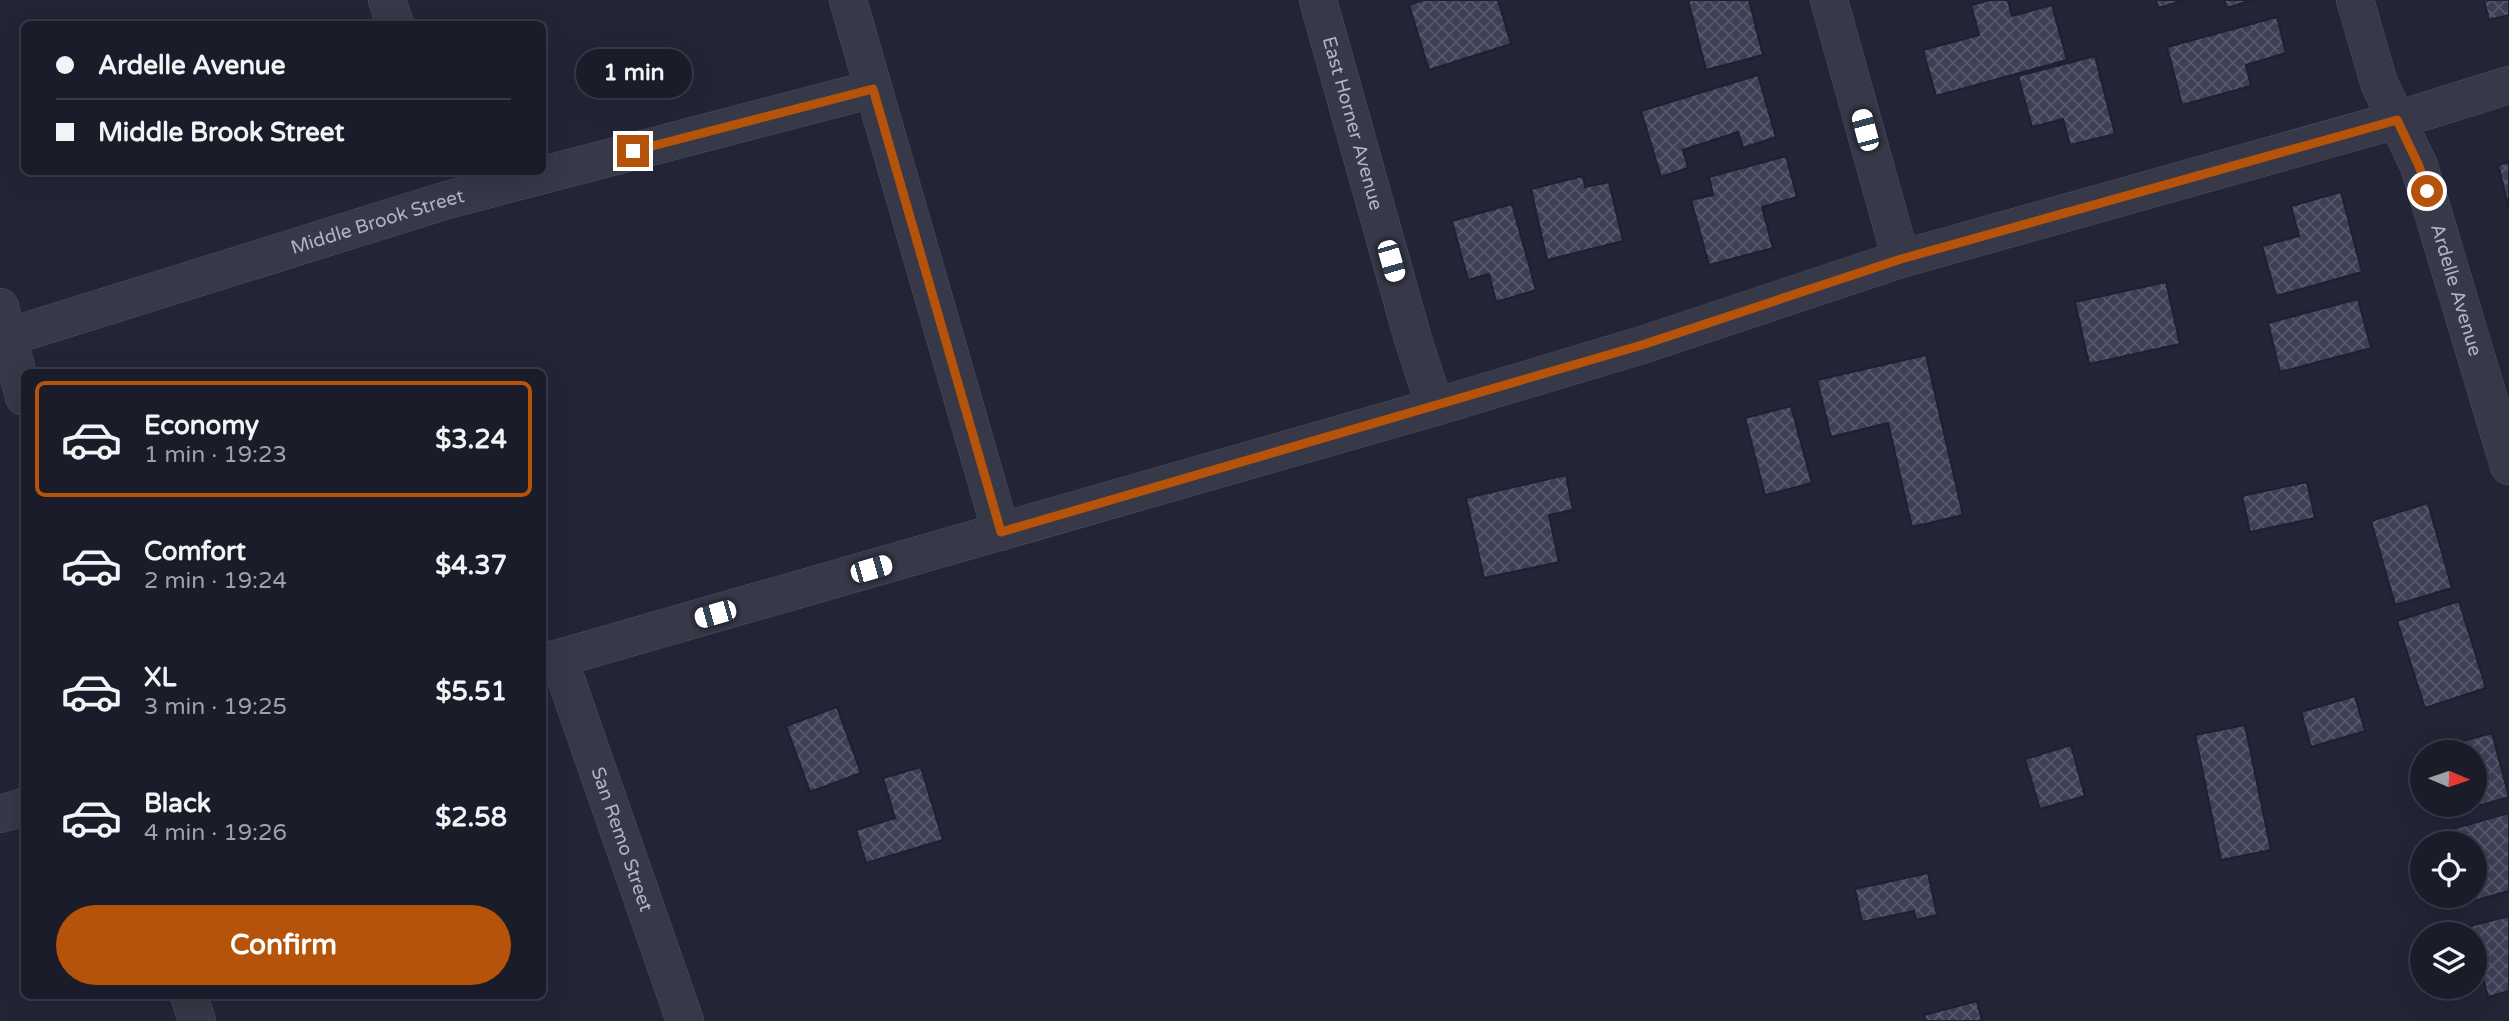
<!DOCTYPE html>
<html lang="en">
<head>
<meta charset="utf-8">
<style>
  :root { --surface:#1a1c29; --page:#272935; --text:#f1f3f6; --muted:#9fa1a8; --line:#383a46; --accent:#b45309 }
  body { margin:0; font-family:"Varela Round",sans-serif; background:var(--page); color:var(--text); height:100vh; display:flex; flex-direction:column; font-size:26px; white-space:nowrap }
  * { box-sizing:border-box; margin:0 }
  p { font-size:23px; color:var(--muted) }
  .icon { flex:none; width:38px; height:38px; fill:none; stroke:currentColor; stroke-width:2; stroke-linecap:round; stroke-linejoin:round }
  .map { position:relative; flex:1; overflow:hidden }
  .drawer { position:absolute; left:21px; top:369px; width:525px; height:630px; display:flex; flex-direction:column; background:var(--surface); border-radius:10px; box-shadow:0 7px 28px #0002,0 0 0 2px var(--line) }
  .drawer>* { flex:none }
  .hud { position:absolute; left:21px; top:21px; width:525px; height:154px; border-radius:10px; box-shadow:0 7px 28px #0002,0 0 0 2px var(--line); display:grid; align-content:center; height:154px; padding:0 35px; background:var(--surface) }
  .needle { width:46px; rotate:92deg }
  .fabs { position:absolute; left:2410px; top:740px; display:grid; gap:14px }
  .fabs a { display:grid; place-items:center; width:77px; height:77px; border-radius:50%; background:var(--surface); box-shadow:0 7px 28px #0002,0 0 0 2px var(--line); font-size:35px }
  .end { position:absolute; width:32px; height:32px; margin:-16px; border:9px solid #b45309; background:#fff; box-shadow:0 0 0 4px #fff }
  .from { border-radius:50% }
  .bubble { position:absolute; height:49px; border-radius:24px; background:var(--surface); box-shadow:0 7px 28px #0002,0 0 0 2px var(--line); font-size:23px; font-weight:800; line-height:49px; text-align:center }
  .car { position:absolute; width:21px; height:42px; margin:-21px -10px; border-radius:9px; box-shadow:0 0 5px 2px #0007; background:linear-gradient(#fff 24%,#345 0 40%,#fff 0 76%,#345 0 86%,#fff 0) }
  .hud b { display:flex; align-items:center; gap:24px; height:66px; font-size:26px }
  .hud b+b { border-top:2px solid var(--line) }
  .hud i { width:18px; height:18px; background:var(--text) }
  ul { padding:12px 0 0; list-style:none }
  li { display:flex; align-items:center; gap:21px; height:116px; margin:0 14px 10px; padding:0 21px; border:4px solid transparent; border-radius:10px }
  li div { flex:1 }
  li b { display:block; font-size:26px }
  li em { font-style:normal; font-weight:800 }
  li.current { border-color:var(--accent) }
  li>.icon { width:63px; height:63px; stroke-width:1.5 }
  .button { display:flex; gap:14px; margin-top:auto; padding:14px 35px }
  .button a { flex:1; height:80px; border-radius:42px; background:var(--accent); color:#fff; font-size:28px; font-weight:800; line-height:80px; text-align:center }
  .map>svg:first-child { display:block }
  .building { fill:url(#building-cross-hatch); stroke:#1e1f2f; stroke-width:2 }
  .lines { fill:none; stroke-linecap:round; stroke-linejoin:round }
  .street-casing { stroke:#4f5060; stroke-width:38 }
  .street { stroke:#373848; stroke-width:37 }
  .route { stroke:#b45309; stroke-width:9 }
  .labels { text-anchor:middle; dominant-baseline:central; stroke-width:7; stroke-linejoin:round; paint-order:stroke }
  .street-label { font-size:19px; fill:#b2b3c4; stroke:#1c1e2d }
</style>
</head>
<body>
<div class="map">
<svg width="2509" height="1021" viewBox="0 0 2509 1021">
  <defs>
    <pattern id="building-cross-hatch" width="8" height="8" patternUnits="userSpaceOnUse" patternTransform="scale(1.75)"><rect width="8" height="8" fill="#3d3f55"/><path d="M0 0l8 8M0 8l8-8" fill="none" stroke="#57586c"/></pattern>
  </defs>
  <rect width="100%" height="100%" fill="#232537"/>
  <path class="building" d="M1423,0H1498L1511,44L1429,70L1409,5Z
    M1688,0H1749L1763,55L1706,70Z
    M1990,0H2008L2012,16L2052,5L2067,60L1936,96L1923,50L1979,35L1971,5Z
    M2156,0H2186L2158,8Z
    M2224,0H2252L2227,8Z
    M2484,0H2509V15L2489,20Z
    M2277,17L2286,53L2246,65L2251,86L2182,105L2167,47Z
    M2095,56L2115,134L2070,145L2063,119L2032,127L2018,76Z
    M1758,75L1776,137L1743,148L1738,132L1683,150L1688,168L1661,177L1641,111Z
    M1786,156L1797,197L1762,207L1773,248L1709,265L1691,200L1713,195L1709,177Z
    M2509,162V208L2498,165Z
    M1583,176L1585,187L1609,182L1623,241L1547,260L1531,189Z
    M2341,192L2362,272L2276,296L2262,246L2299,236L2291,206Z
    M1512,204L1536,290L1496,302L1489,274L1468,280L1452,221Z
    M2166,282L2180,344L2089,364L2075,302Z
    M2358,299L2371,348L2280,372L2268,323Z
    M1926,355L1963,515L1912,527L1888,423L1831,437L1817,380Z
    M1791,406L1812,483L1765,495L1745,418Z
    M1566,475L1573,510L1549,515L1559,562L1484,578L1466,498Z
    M2307,482L2315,518L2250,532L2242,496Z
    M2428,503L2452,588L2395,605L2371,521Z
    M2459,601L2486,688L2425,708L2397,621Z
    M2355,696L2365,731L2311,747L2301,712Z
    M837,707L861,773L810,792L786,726Z
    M2245,725L2271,850L2221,860L2195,735Z
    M2492,733L2509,797L2437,818L2433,805H2474V752H2423Z
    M2071,745L2085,796L2040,809L2025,759Z
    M921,767L943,840L866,863L856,830L895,818L883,778Z
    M2509,813V891L2460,905L2457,896H2474V844H2456L2452,829Z
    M1928,873L1937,915L1916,920L1914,911L1862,922L1855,889Z
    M2509,916V991L2488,997L2474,945V934H2472L2470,926Z
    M1977,1001L1982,1021H1926L1924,1015Z"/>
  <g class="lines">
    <defs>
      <g id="street">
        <path d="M387,0L395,24"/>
        <path d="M848,0L1001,532"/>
        <path id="s1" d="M1318,0L1413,339L1435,407"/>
        <path d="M1829,0L1901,259"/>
        <path id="s2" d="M2355,0L2379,83L2419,166L2509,466"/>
        <path d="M0,307L24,397"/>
        <path id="s3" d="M8,337L447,200L873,89"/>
        <path id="s4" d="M559,659L685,1021"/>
        <path d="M542,663L1435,407L1642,345L1901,259L2397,120L2509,85"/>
        <path d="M0,814L24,807"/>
        <path d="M189,996L197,1021"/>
      </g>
    </defs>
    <use href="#street" class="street-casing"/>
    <use href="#street" class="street"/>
  </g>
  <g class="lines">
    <path class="route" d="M633,151L873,89L1001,532L1642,345L1901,259L2397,120L2419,166L2427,191"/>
  </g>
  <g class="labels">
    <g class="street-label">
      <text stroke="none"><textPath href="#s1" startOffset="128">East Horner Avenue</textPath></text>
      <text stroke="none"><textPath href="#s3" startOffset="387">Middle Brook Street</textPath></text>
      <text stroke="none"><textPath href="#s2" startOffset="308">Ardelle Avenue</textPath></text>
      <text stroke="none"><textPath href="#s4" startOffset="191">San Remo Street</textPath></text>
    </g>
  </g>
</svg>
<div class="fabs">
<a><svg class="needle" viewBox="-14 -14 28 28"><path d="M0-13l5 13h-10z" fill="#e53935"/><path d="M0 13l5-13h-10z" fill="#9fa1a8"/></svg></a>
<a><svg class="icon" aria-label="locate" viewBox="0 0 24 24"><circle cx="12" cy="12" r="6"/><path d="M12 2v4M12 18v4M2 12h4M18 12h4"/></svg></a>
<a><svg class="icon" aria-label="layers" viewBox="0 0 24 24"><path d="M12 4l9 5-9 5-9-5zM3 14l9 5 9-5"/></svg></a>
</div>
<i class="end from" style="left:2427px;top:191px"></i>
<i class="end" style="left:633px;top:151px"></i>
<div class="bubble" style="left:576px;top:49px;width:116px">1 min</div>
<i class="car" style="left:1865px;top:130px;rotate:345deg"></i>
<i class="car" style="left:1391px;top:261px;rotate:164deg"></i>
<i class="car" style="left:871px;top:569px;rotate:74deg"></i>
<i class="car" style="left:715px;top:614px;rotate:254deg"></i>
<div class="hud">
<b><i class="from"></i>Ardelle Avenue</b>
<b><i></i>Middle Brook Street</b>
</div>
<section class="drawer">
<ul>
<li class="current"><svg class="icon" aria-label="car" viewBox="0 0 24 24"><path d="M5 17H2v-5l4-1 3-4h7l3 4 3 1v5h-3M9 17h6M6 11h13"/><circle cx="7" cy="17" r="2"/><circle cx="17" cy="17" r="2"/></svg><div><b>Economy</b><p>1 min · 19:23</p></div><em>$3.24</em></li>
<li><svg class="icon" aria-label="car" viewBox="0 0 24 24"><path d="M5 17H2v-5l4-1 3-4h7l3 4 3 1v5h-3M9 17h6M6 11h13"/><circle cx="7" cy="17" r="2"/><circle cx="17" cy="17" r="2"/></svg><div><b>Comfort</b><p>2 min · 19:24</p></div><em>$4.37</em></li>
<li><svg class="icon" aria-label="car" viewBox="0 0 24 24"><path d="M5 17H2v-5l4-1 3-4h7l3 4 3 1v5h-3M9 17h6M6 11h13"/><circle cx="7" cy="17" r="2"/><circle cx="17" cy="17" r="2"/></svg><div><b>XL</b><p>3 min · 19:25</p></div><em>$5.51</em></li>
<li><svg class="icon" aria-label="car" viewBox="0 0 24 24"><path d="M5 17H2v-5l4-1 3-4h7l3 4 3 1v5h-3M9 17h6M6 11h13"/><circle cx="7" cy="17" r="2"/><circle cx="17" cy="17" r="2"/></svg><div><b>Black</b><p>4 min · 19:26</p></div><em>$2.58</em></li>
</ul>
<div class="button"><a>Confirm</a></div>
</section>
</div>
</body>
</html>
